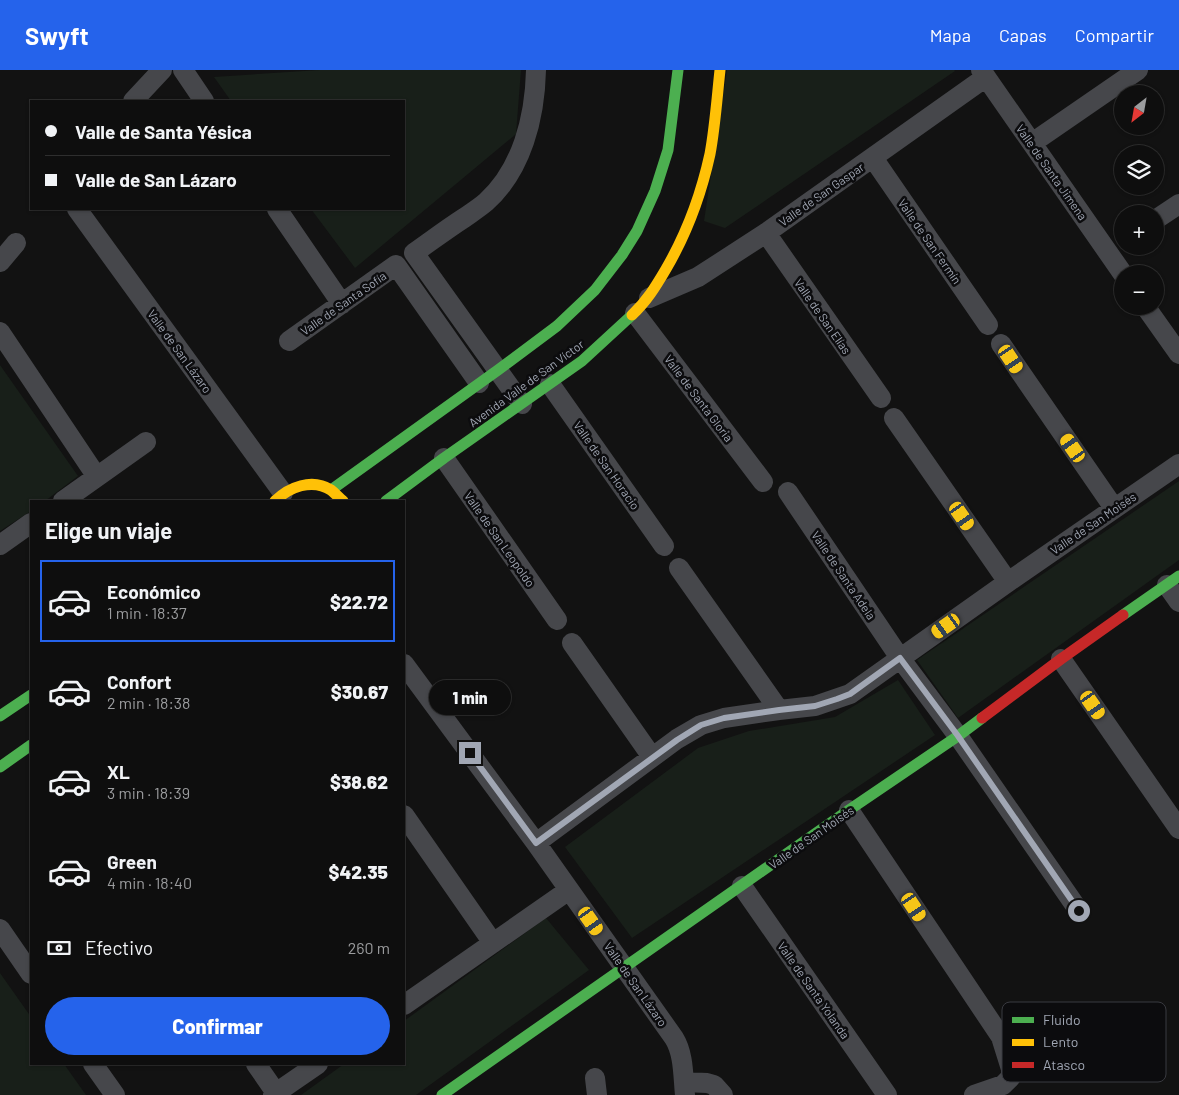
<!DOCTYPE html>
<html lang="es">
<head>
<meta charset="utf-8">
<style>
  :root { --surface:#0e0e0e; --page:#171717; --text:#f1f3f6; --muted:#9b9c9e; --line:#2e2e2e; --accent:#2563eb }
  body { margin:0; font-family:Barlow,sans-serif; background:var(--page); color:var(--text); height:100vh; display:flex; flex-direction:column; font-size:19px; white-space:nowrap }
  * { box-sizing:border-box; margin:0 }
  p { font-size:16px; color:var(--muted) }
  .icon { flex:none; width:28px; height:28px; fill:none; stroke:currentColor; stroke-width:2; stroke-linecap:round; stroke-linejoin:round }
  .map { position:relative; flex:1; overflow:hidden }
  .drawer { position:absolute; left:30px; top:430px; width:375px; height:565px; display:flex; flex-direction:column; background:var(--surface); border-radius:0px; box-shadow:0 1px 4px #0004,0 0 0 1px var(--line) }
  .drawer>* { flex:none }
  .hud { position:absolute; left:30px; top:30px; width:375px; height:110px; border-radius:0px; box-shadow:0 1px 4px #0004,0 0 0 1px var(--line); display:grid; align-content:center; height:110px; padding:0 15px; background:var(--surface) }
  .needle { width:32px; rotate:211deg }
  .tools { position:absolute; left:1114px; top:15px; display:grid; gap:10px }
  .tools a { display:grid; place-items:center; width:50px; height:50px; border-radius:50%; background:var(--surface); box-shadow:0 1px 4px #0004,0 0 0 1px var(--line); font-size:25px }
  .end { position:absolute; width:22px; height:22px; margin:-11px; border:6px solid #a1a7b4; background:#111; box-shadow:0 0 0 2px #111 }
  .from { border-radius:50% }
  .bubble { position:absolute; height:35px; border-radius:18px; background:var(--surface); box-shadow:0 1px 4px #0004,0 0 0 1px var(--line); font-size:16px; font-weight:800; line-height:35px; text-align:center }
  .car { position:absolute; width:15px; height:30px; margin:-15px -8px; border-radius:6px; box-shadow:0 0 4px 1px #0007; background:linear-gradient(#f5c518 24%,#345 0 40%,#f5c518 0 76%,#345 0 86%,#f5c518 0) }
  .hud b { display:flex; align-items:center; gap:18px; height:48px; font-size:19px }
  .hud b+b { border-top:1px solid var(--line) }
  .hud i { width:12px; height:12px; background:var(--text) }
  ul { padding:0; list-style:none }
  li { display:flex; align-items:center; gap:15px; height:82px; margin:0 10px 8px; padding:0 5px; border:2px solid transparent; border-radius:0px }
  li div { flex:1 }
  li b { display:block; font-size:19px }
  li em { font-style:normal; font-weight:800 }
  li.current { border-color:var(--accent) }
  li>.icon { width:45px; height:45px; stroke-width:1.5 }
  h2 { padding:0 15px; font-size:22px; line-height:60px }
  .pay { display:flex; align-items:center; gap:12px; height:55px; padding:0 15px; font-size:19px }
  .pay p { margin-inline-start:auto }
  .primary-button { display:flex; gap:10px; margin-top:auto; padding:10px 15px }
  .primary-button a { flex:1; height:58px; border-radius:30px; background:var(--accent); color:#fff; font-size:20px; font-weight:800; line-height:58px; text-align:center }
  header { display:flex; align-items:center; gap:30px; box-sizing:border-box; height:70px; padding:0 25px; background:var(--accent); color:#fff }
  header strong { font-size:24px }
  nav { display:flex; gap:28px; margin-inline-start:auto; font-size:18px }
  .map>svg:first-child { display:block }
  .green { fill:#181f19 }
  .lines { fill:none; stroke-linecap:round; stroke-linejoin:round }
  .street { stroke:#46474b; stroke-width:20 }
  .fast { stroke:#4caf50; stroke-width:11 }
  .slow { stroke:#ffc107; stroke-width:11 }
  .jam { stroke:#c62828; stroke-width:11 }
  .route { stroke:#a1a7b4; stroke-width:6 }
  .labels { text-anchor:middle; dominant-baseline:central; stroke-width:5; stroke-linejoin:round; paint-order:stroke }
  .street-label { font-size:12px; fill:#a1a7b4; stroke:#0c0c0e }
  .key { fill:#0c0c0e; stroke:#393a40; stroke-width:1 }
  .key-label { font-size:14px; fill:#a1a7b4 }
</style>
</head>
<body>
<header>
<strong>Swyft</strong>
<nav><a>Mapa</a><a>Capas</a><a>Compartir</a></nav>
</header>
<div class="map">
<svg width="1179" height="1025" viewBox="0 0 1179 1025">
  <rect width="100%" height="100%" fill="#121212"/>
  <path class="green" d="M320,0H521L516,64L355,198L311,139H404V31H231L214,7Z
    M727,0H954L955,1L725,158L704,151Z
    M0,295L78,406L45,431H31V441L0,461Z
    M1179,411V490L958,648L917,590Z
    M898,610L935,665L632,868L565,777L698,678L749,661L835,647Z
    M546,848L589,900L416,1025H301L344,994H404V951Z
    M0,903L31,947V994H64L86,1025H0Z"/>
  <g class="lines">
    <path class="street" d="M183,0L204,31
      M981,0L1123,204
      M133,31L162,0
      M1032,73L1138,0
      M873,88L988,255
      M77,139L283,423
      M277,139L342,234
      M1155,150L1179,134
      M766,163L881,328
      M0,192L16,173
      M649,228L698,207L766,163L986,7
      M1145,236L1179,284
      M635,243L763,412
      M0,262L97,407
      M289,271L396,195L479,313
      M1001,274L1114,438
      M550,314L664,476
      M522,334L414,183C431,171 447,159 464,148C471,143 479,138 486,132C522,100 535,47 536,0
      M894,348L1008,512
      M444,388L557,550
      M788,422L900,588L958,666L1079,841
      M63,431L146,372
      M0,475L31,453
      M679,498L779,640
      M1167,515L1179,532
      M572,573L652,687
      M1061,589L1179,759
      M404,594L536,773L674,968C684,984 683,1006 685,1025
      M849,740L1001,967L1011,999V1007L1003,1015L974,1025
      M404,745L493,873
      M536,773L677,669L701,655L724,648L779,640L815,636L850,624L1008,512L1179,394
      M742,816L887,1025
      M0,859L31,904
      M404,935L569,820
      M93,994L115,1025
      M256,994L276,1023
      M595,1008L597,1025
      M684,1012L707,1013L714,1015L723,1025
      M273,1025L318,994"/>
    <path class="fast" d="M331,420L498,300L557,256L595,220L622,185L637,161L655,121L668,80L678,0
      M386,431L444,388L582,291L632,245
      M1123,545L1179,506
      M0,646L31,625
      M0,697L31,675
      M442,1025L849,740L958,666L982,648"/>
    <path class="slow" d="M632,245C647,231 656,216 666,199C687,163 701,125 710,84C715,57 717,28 720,0
      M275,431C289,417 312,408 331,420C335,423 339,428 343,431"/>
    <path class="jam" d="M982,648L1061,589L1123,545"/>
  </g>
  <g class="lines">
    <path class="route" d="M470,683L536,773L677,670L701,655L724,648L779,640L815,636L837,629L850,624L900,588L958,666L1079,841"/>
  </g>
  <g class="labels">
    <g class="street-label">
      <text transform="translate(1052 102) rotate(55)">Valle de Santa Jimena</text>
      <text transform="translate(821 124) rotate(-35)">Valle de San Gaspar</text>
      <text transform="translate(930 171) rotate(55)">Valle de San Fermín</text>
      <text transform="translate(343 233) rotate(-35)">Valle de Santa Sofía</text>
      <text transform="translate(823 246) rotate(55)">Valle de San Elías</text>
      <text transform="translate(180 281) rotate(54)">Valle de San Lázaro</text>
      <text transform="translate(526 313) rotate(-36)">Avenida Valle de San Víctor</text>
      <text transform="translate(699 328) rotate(53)">Valle de Santa Gloria</text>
      <text transform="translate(607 395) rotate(55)">Valle de San Horacio</text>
      <text transform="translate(1093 453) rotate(-34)">Valle de San Moisés</text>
      <text transform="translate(500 469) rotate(55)">Valle de San Leopoldo</text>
      <text transform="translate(844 505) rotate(56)">Valle de Santa Adela</text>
      <text transform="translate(811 767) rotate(-35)">Valle de San Moisés</text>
      <text transform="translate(636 914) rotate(55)">Valle de San Lázaro</text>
      <text transform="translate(814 920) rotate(55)">Valle de Santa Yolanda</text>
    </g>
  </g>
  <rect x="1002" y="932" width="164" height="80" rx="8" class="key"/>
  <rect x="1012" y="947" width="22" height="6" fill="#4caf50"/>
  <rect x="1012" y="969" width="22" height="7" fill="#ffc107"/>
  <rect x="1012" y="992" width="22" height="6" fill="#c62828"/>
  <g class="key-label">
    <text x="1043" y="955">Fluido</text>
    <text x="1043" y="977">Lento</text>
    <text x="1043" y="1000">Atasco</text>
  </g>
</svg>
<div class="tools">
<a><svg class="needle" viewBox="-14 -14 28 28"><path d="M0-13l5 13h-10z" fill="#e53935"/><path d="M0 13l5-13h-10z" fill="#9b9c9e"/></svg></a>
<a><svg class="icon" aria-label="layers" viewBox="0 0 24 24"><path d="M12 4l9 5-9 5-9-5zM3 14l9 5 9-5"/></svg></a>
<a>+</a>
<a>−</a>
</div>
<i class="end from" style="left:1079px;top:841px"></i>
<i class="end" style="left:470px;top:683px"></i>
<div class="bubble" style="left:429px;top:610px;width:82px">1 min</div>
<i class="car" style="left:1011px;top:289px;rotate:146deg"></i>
<i class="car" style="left:1073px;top:378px;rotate:325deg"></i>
<i class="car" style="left:962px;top:446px;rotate:145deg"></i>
<i class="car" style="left:946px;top:556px;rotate:235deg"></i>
<i class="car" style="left:1093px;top:635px;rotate:145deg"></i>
<i class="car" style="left:914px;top:837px;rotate:146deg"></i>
<i class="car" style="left:591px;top:851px;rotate:145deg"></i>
<div class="hud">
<b><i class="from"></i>Valle de Santa Yésica</b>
<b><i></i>Valle de San Lázaro</b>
</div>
<section class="drawer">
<h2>Elige un viaje</h2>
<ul>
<li class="current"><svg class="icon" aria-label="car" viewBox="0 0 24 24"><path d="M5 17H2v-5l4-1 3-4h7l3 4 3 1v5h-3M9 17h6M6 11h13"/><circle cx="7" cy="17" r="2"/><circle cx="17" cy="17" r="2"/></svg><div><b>Económico</b><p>1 min · 18:37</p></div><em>$22.72</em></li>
<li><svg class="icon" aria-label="car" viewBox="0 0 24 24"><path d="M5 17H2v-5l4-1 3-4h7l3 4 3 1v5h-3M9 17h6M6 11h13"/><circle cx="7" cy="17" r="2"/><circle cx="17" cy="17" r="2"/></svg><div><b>Confort</b><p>2 min · 18:38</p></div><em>$30.67</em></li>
<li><svg class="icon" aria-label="car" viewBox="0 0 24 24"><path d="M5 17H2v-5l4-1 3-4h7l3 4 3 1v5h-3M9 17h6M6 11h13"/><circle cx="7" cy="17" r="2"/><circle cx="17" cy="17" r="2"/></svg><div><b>XL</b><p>3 min · 18:39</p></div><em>$38.62</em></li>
<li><svg class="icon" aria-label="car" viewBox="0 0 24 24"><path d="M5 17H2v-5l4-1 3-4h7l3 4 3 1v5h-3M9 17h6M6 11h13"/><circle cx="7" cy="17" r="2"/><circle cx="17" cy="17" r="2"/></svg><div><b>Green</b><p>4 min · 18:40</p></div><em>$42.35</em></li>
</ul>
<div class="pay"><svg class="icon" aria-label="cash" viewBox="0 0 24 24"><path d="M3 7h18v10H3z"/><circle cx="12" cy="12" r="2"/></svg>Efectivo<p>260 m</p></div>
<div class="primary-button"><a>Confirmar</a></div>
</section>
</div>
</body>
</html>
